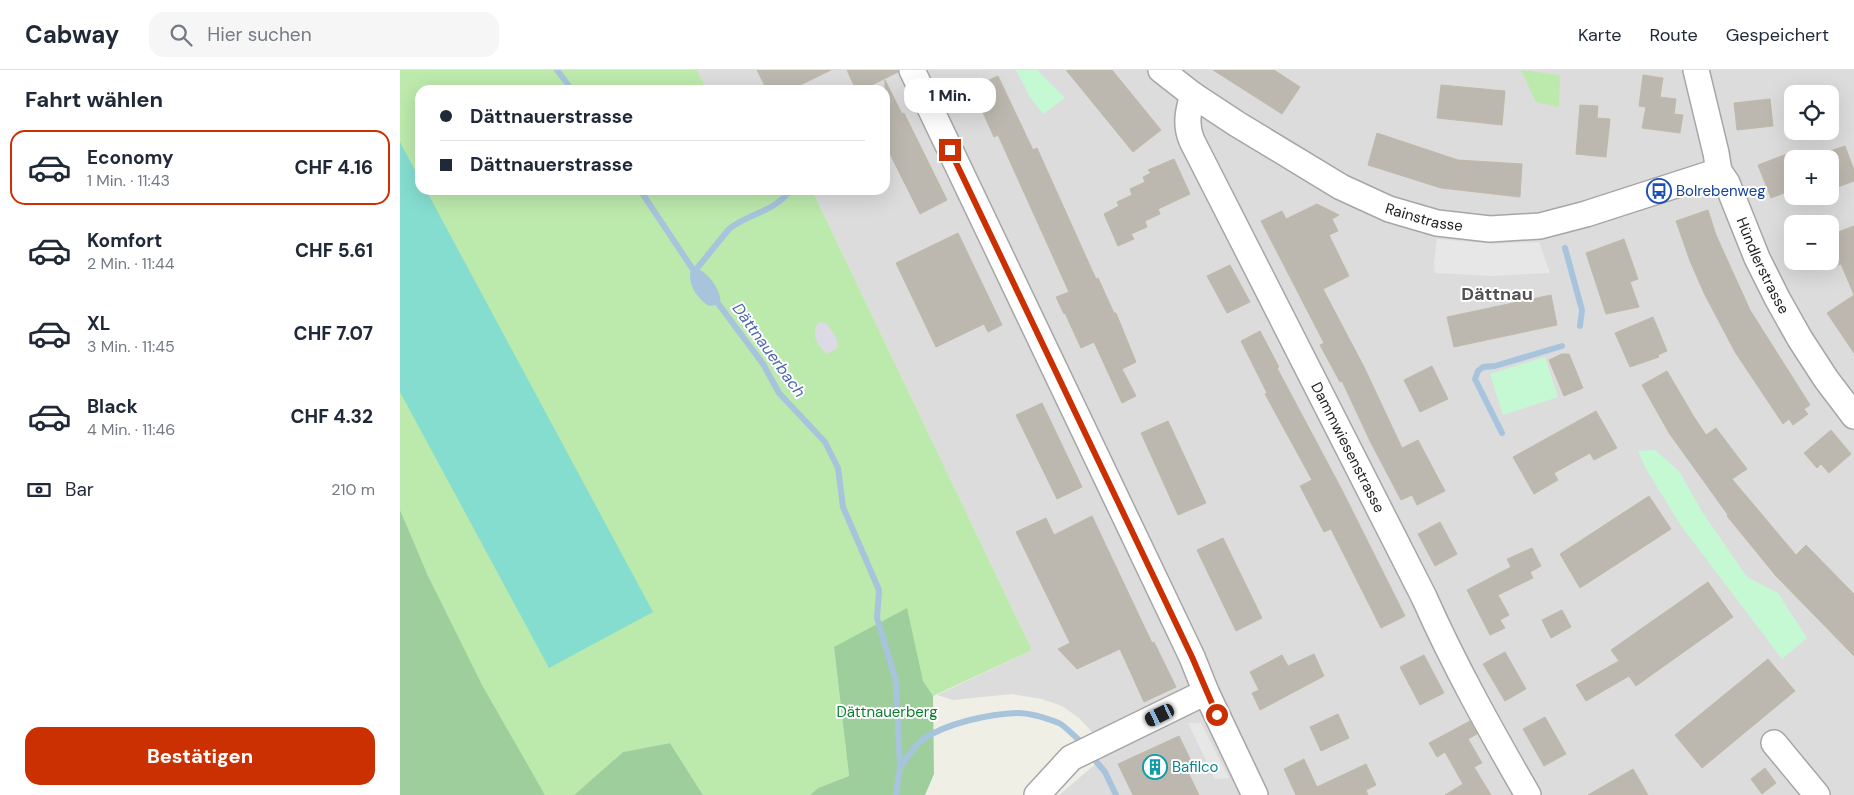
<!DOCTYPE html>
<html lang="de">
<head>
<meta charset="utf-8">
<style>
  :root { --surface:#fff; --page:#f6f6f7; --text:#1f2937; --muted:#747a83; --line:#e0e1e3; --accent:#cb3003 }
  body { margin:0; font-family:"DM Sans",sans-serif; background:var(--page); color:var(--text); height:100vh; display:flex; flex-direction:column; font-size:19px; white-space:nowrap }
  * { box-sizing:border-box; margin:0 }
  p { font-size:16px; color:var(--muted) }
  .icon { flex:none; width:28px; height:28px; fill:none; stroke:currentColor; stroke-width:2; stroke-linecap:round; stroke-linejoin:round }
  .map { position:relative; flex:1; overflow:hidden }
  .side { display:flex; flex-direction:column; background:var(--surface); width:400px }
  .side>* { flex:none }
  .top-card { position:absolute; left:15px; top:15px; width:475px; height:110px; border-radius:15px; box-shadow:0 5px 20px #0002; display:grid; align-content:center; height:110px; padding:0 25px; background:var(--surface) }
  .controls { position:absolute; left:1384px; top:15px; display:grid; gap:10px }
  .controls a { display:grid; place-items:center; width:55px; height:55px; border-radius:10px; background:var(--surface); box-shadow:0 5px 20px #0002; font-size:25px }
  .end { position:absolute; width:22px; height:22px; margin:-11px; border:6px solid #cb3003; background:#fff; box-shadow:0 0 0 2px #fff }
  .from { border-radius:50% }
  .bubble { position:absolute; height:35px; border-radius:15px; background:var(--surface); box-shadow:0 5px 20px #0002; font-size:16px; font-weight:800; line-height:35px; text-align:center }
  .car { position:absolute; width:15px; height:30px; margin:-15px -8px; border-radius:6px; box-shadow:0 0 4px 1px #0007; background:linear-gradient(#222 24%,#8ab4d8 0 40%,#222 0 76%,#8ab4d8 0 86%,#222 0) }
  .top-card b { display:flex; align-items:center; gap:18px; height:48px; font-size:19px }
  .top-card b+b { border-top:1px solid var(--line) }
  .top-card i { width:12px; height:12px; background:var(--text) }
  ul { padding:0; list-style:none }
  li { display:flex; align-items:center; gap:15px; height:75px; margin:0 10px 8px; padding:0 15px; border:2px solid transparent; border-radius:15px }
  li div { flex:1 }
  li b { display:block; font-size:19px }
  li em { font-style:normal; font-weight:800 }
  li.on { border-color:var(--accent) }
  li>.icon { width:45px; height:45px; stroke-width:1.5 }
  h2 { padding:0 25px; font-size:22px; line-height:60px }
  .pay { display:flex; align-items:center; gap:12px; height:55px; padding:0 25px; font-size:19px }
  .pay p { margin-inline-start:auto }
  .action { display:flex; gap:10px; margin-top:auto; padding:10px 25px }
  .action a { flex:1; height:58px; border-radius:15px; background:var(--accent); color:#fff; font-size:20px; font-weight:800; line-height:58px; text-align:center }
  header { display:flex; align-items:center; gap:30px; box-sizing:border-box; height:70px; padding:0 25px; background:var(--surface); border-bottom:1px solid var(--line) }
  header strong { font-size:24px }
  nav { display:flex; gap:28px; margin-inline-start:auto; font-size:18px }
  .search { width:350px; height:45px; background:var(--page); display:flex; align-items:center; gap:12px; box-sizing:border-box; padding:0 18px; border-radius:15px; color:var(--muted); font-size:19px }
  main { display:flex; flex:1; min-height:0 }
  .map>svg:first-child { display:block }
  .residential { fill:#dddcdc; fill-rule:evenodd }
  .grass { fill:#bce9ac }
  .forest { fill:#9ece9b }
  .park { fill:#c4f9d4 }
  .pitch { fill:#85ddcf }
  .parking { fill:#e7e7e7 }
  .plaza { fill:#dcdae5 }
  .water { fill:#a7c4dc }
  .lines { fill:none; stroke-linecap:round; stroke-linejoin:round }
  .stream { stroke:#a7c4dc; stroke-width:6 }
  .building { fill:#bcb8af; stroke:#c1b9a8 }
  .minor-casing { stroke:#a6a6a6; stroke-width:28 }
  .minor { stroke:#fff; stroke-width:25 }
  .route { stroke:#cb3003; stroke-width:6 }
  .labels { text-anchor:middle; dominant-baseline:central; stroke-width:4; stroke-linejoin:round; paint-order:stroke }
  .transit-label { font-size:15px; fill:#164399; stroke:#fff; text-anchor:start }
  .street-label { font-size:15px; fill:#1f1f1f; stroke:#fff }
  .park-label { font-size:15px; fill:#0d7d30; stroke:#fff }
  .culture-label { font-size:15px; fill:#0d838f; stroke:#fff; text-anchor:start }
  .water-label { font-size:16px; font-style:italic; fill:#4c67ae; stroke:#fff }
  .quarter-label { font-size:18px; font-weight:bold; fill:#525252; stroke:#fff }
</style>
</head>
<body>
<header>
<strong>Cabway</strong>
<div class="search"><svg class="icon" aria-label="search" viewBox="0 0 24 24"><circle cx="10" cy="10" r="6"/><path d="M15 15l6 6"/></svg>Hier suchen</div>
<nav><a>Karte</a><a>Route</a><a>Gespeichert</a></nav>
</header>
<main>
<section class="side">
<h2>Fahrt wählen</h2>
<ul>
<li class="on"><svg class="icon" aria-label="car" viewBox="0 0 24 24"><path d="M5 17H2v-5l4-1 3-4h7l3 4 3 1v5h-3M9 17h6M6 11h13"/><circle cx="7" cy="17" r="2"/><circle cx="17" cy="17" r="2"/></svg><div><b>Economy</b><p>1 Min. · 11:43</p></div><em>CHF 4.16</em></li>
<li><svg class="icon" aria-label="car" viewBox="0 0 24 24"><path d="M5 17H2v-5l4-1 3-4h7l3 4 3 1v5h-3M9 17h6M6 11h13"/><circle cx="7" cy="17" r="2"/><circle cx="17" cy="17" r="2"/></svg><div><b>Komfort</b><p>2 Min. · 11:44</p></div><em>CHF 5.61</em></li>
<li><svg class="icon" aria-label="car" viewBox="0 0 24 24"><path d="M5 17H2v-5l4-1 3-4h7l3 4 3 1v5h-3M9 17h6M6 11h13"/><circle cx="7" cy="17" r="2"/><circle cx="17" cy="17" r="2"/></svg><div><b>XL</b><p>3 Min. · 11:45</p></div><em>CHF 7.07</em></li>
<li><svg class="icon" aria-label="car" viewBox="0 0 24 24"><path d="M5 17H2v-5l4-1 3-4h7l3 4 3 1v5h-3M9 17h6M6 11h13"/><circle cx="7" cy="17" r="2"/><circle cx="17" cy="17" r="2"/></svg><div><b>Black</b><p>4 Min. · 11:46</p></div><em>CHF 4.32</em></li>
</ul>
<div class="pay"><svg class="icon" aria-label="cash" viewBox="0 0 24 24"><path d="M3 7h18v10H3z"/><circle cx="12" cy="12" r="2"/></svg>Bar<p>210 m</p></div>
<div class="action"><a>Bestätigen</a></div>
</section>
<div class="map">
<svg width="1454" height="725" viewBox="0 0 1454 725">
  <rect width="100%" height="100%" fill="#f0efe6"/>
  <path class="residential" d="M297,0H1454V725H659L706,685L692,662L679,648L662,636L642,629L612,624L553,630L537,625L632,580L412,120H485V20H307ZM1392,24H1430V61H1392ZM1392,89H1430V126H1392ZM1392,154H1430V191H1392Z"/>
  <path class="grass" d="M0,0H297L307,20H20V120H358L361,125L371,120H412L632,580L533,626L525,617L521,604L434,577L449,706L418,718L410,725H303L270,673L223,682L174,725H145C90,634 39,539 0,440Z
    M1121,0L1160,5L1159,37L1136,32Z"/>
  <path class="forest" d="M0,440L28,506L82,615L145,725H0Z
    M507,538L523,611L533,626L534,704L525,725H410L418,718L449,706L434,577Z
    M270,673L303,725H174L223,682Z"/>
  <path class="park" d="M616,0H637L665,28L643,44L630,27Z
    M1145,287L1158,327L1103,345L1090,304Z
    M1255,380L1279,401L1303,443L1347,507L1378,523L1407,568L1382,589L1282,457L1246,399L1238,381Z"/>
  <path class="pitch" d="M0,72L20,110V120H26L253,542L149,598L0,322Z"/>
  <path class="parking" d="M1037,169L1093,174L1139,172L1150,203L1092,206L1035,203L1034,193Z
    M788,653H801L829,708L815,709Z"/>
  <path class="plaza" d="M420,252L427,254L436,267L438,275V278L426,284L418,274L415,267V257Z"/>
  <path class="water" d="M292,198C305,197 323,221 320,234L310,236C298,231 285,211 292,198Z"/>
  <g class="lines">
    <path class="stream" d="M157,0L172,20
      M240,120L296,204
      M1165,178L1182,240L1180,256
      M294,202L329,159C349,143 375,142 390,120
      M314,228L363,294L379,323L425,372L438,398L443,437L479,520L477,548L496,611L500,697L496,725
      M1102,363L1075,309L1078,301L1083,297L1095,296L1162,276
      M695,690L705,702L716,725
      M500,697C507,689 514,676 522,670C546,653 589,644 618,643C631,643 646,648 659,653C666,657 673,665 679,670"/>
  </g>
  <path class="building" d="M357,0H431L390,20H367Z
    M447,0H498V2L462,20H456Z
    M666,0H712L761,60L733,82Z
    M813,0H874L900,17L882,44Z
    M1243,5L1263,8L1260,27L1276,29L1274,44L1283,45L1280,63L1242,58L1246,37L1239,36Z
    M598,6L633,80L637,78L696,209L698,208L714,243H716L736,292L722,299L736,326L722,333L694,272L681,278L665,243L664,244L656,227L669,222L598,65L594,67L572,18Z
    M485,10L502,44L504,43L547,130L520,144L485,74Z
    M1041,15L1105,21L1102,55L1037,48Z
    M1370,29L1373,56L1337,60L1334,33Z
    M1180,35L1198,36L1197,48L1210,49L1206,87L1176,84Z
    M977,63L1058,90L1122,94L1120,127L1041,118L968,95Z
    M1445,76L1454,100V111L1430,120V81Z
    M1392,82V120L1371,128L1358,95Z
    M774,89L790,124L758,139L760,144L745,151L747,157L731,164L734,169L718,176L704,144L719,136L717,132L732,125L730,119L745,112L743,107L751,103L748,100Z
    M917,134L939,145L932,149L938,161L929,165L949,206L923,219L965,299L1002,378L1018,370L1045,421L1017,435L1012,425L1001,430L970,371L942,311L940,312L920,275L924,273L861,151L882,141L886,149Z
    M1308,140L1316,165L1350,240L1410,335L1404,339L1408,344L1393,355L1389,349L1383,354L1335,282L1304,223L1290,191L1276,151Z
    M1454,156V225L1441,194L1430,198V165Z
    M558,163L602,255L588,262L584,254L536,277L496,193Z
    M1224,169L1238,209L1230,212L1239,237L1206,244L1186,183Z
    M830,195L850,232L827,243L807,206Z
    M1151,225L1157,255L1054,277L1047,247Z
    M1454,225V283L1427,243Z
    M1253,247L1267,281L1258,285L1259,287L1230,297L1215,263Z
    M860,261L879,297L877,298L942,420L1005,546L981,558L931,459L924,462L900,416L912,410L865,324L867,323L841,271Z
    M1162,284H1169L1183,318L1164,326L1149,290Z
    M1032,296L1048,329L1020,342L1004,310Z
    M1267,301L1294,347L1306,365L1316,358L1347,399L1332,409L1396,485L1406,475L1454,524V586L1376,506L1327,446L1328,445L1269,363L1242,315Z
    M642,333L682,417L657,429L616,345Z
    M1196,341L1217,378L1194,390L1190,383L1154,403L1158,410L1134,424L1113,387Z
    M768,351L806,433L778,445L741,363Z
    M1431,360L1451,384L1429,403L1421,394L1417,398L1404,383Z
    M1249,426L1271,459L1180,518L1160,484Z
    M692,446L752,573L754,572L776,617L744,632L720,579L677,599L658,579L670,573L616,462L646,448L654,465Z
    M1040,452L1057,484L1035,496L1018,464Z
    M823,468L862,548L836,561L797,480Z
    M1132,478L1141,496L1130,502L1133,508L1098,525L1109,545L1100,550L1105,558L1090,565L1067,520L1111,497L1107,489Z
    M1308,512L1333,547L1236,616L1229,606L1186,631L1176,615L1219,591L1211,580Z
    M1162,540L1171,557L1151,568L1142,550Z
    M1105,582L1126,619L1105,631L1083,594Z
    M914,584L924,606L860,640L852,623L859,620L850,602L882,585L888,596Z
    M1024,585L1044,623L1020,635L1000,597Z
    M1368,589L1395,621L1302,698L1275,665Z
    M938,644L949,668L921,681L910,657Z
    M1145,647L1166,684L1144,696L1123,659Z
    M1070,651L1077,664L1068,669L1082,693L1074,697L1091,725H1045L1063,714L1045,682L1037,687L1029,673Z
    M779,666L793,695L786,698L799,725H733L718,694Z
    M904,689L917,717L966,694L976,715L966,720L968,725H896L884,699Z
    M1365,698L1376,713L1362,724L1351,709Z
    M1233,699L1248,725H1188Z"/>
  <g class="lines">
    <defs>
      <g id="minor">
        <path d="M512,0L792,587L806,622L855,725"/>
        <path id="s1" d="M761,0L793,25L837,54L941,117L989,139L1037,153L1090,159L1140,156L1186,144L1319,101"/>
        <path id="s2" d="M1296,0L1316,83L1319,101L1327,113L1357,188L1377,228L1400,269L1426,309L1454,346"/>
        <path id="s3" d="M793,25C788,41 785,55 792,71L1024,527C1054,595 1091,661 1128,725"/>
        <path d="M1374,673L1417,725"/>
        <path d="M637,725L671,688L806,622"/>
      </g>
    </defs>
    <use href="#minor" class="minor-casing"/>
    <use href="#minor" class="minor"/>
  </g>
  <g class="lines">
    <path class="route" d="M550,80L792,587L817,645"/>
  </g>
  <defs>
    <symbol id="bus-ring" viewBox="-11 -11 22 22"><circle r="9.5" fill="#fff" stroke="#1a4fb4" stroke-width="1.5"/><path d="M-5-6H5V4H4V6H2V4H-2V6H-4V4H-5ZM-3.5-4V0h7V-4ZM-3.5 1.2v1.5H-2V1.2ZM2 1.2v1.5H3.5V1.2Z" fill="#1a4fb4"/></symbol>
    <symbol id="building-ring" viewBox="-11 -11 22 22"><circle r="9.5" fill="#fff" stroke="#0f9aa8" stroke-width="1.5"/><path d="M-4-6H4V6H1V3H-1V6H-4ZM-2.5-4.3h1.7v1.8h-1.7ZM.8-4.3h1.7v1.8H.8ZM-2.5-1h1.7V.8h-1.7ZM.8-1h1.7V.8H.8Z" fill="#0f9aa8"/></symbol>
  </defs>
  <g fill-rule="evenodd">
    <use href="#bus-ring" x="1245" y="107" width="28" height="28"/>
    <use href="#building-ring" x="741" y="683" width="28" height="28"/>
  </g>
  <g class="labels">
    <g class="transit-label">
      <text x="1276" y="121">Bolrebenweg</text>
    </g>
    <g class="street-label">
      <text stroke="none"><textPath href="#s1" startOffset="304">Rainstrasse</textPath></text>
      <text stroke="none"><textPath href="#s2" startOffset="208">Hündlerstrasse</textPath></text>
      <text stroke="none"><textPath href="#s3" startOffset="391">Dammwiesenstrasse</textPath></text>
    </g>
    <g class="park-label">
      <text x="487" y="642">Dättnauerberg</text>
    </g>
    <g class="culture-label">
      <text x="772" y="697">Bafilco</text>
    </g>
    <g class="water-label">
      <text transform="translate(369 280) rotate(54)">Dättnauerbach</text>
    </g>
    <g class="quarter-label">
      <text x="1097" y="224">Dättnau</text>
    </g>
  </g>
</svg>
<div class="controls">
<a><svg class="icon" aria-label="locate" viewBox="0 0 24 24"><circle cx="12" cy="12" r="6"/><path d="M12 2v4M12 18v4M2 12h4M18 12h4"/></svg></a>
<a>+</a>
<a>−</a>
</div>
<i class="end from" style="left:817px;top:645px"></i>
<i class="end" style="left:550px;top:80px"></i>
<div class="bubble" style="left:504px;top:8px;width:92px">1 Min.</div>
<i class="car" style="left:760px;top:645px;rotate:244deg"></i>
<div class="top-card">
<b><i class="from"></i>Dättnauerstrasse</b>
<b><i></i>Dättnauerstrasse</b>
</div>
</div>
</main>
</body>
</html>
